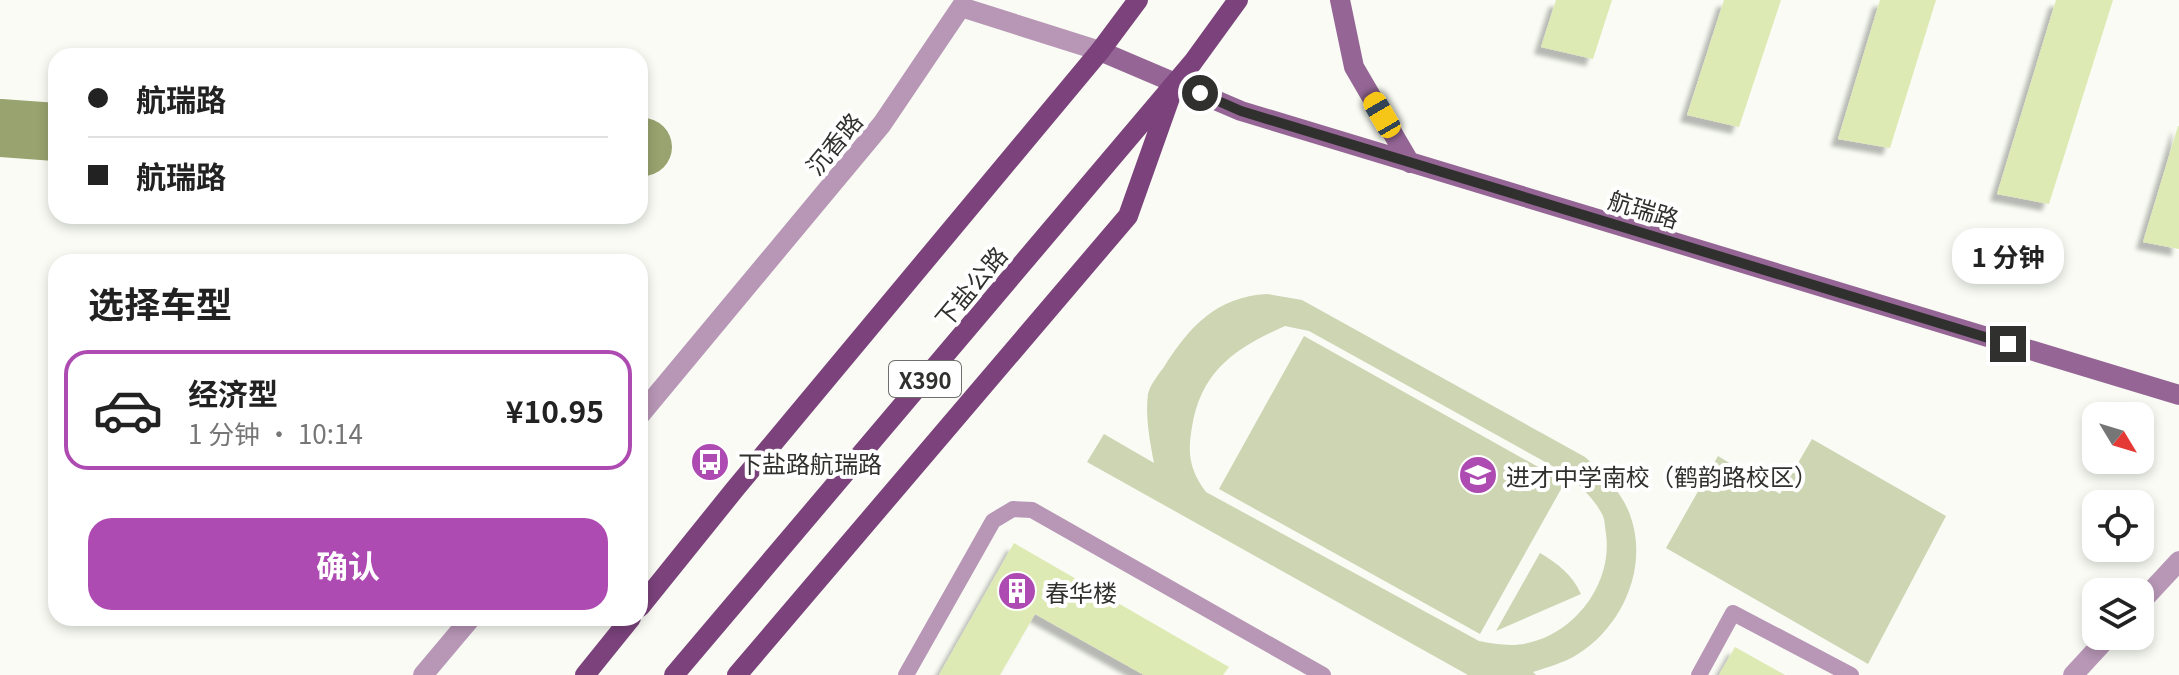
<!DOCTYPE html>
<html lang="zh">
<head>
<meta charset="utf-8">
<style>
  :root { --surface:#fff; --page:#f6f6f6; --text:#222; --muted:#767676; --line:#e0e0e0; --accent:#ae4bb2 }
  body { margin:0; font-family:Georgia,"Noto Sans SC",serif; background:var(--page); color:var(--text); height:100vh; display:flex; flex-direction:column; font-size:30px; white-space:nowrap }
  * { box-sizing:border-box; margin:0 }
  p { font-size:26px; color:var(--muted) }
  .icon { flex:none; width:44px; height:44px; fill:none; stroke:currentColor; stroke-width:2; stroke-linecap:round; stroke-linejoin:round }
  .map { position:relative; flex:1; overflow:hidden }
  .panel { position:absolute; left:48px; top:254px; width:600px; height:372px; display:flex; flex-direction:column; background:var(--surface); border-radius:24px; box-shadow:0 4px 12px #0003 }
  .panel>* { flex:none }
  .banner { position:absolute; left:48px; top:48px; width:600px; height:176px; border-radius:24px; box-shadow:0 4px 12px #0003; display:grid; align-content:center; height:176px; padding:0 40px; background:var(--surface) }
  .needle { width:52px; rotate:128deg }
  .buttons { position:absolute; left:2082px; top:402px; display:grid; gap:16px }
  .buttons a { display:grid; place-items:center; width:72px; height:72px; border-radius:16px; background:var(--surface); box-shadow:0 4px 12px #0003; font-size:40px }
  .end { position:absolute; width:36px; height:36px; margin:-18px; border:10px solid #30312e; background:#fff; box-shadow:0 0 0 4px #fff }
  .from { border-radius:50% }
  .bubble { position:absolute; height:56px; border-radius:24px; background:var(--surface); box-shadow:0 4px 12px #0003; font-size:26px; font-weight:700; line-height:56px; text-align:center }
  .car { position:absolute; width:24px; height:48px; margin:-24px -12px; border-radius:10px; box-shadow:0 0 6px 2px #0007; background:linear-gradient(#f5c518 24%,#345 0 40%,#f5c518 0 76%,#345 0 86%,#f5c518 0) }
  .banner b { display:flex; align-items:center; gap:28px; height:76px; font-size:30px }
  .banner b+b { border-top:2px solid var(--line) }
  .banner i { width:20px; height:20px; background:var(--text) }
  ul { padding:0; list-style:none }
  li { display:flex; align-items:center; gap:24px; height:120px; margin:0 16px 12px; padding:0 24px; border:4px solid transparent; border-radius:24px }
  li div { flex:1 }
  li b { display:block; font-size:30px }
  li em { font-style:normal; font-weight:700 }
  li.active { border-color:var(--accent) }
  li>.icon { width:72px; height:72px; stroke-width:1.5 }
  h2 { padding:0 40px; font-size:36px; line-height:96px }
  .button { display:flex; gap:16px; margin-top:auto; padding:16px 40px }
  .button a { flex:1; height:92px; border-radius:24px; background:var(--accent); color:#fff; font-size:32px; font-weight:700; line-height:92px; text-align:center }
  .map>svg:first-child { display:block }
  .grass { fill:#cdd5b3; fill-rule:evenodd }
  .lines { fill:none; stroke-linecap:round; stroke-linejoin:round }
  .river { stroke:#99a36f; stroke-width:58 }
  .building { fill:#deeab3; filter:url(#shadow) }
  .lane { stroke:#b796b6; stroke-width:16 }
  .street { stroke:#b796b6; stroke-width:20 }
  .secondary { stroke:#946595; stroke-width:20 }
  .primary { stroke:#7b427c; stroke-width:20 }
  .route { stroke:#30312e; stroke-width:10 }
  .labels { text-anchor:middle; dominant-baseline:central; stroke-width:8; stroke-linejoin:round; paint-order:stroke }
  .shield { fill:#fff; stroke:#6e6f6d; stroke-width:2 }
  .shield-label { font-size:22px; font-weight:bold; fill:#30312e }
  .street-label { font-size:24px; fill:#30312e; stroke:#fff }
  .poi-label { font-size:24px; fill:#30312e; stroke:#fff; text-anchor:start }
</style>
</head>
<body>
<div class="map">
<svg width="2179" height="675" viewBox="0 0 2179 675">
  <defs>
    <filter id="shadow"><feDropShadow dx="-7" dy="7" stdDeviation="2" flood-color="#0004"/></filter>
  </defs>
  <rect width="100%" height="100%" fill="#f9fbf4"/>
  <path class="grass" d="M1267,294L1302,300L1585,457C1604,474 1625,495 1632,521C1647,571 1621,627 1578,654C1564,663 1548,667 1533,672L1536,675H1468L1087,462L1104,434L1154,463C1150,442 1145,416 1148,394C1150,385 1158,375 1164,367C1189,327 1216,297 1267,294ZM1285,326L1309,331L1567,474C1580,486 1595,499 1603,516C1605,521 1605,528 1606,534C1613,582 1576,633 1528,643C1512,647 1495,644 1479,641L1206,492C1190,471 1187,454 1192,427C1201,371 1235,348 1285,326Z
    M1304,336L1565,482L1480,634L1219,489Z
    M1812,439L1946,516L1868,664L1666,548L1718,456L1780,494Z
    M1540,553C1558,564 1572,574 1581,594L1496,631Z"/>
  <g class="lines">
    <path class="river" d="M0,128L56,132
      M640,147H643"/>
  </g>
  <path class="building" d="M1556,0H1612L1593,59L1541,47Z
    M1724,0H1781L1739,127L1687,115Z
    M1880,0H1936L1890,148L1838,139Z
    M2056,0H2113L2049,204L1997,194Z
    M2178,126H2179V249L2143,242Z
    M1014,543L1182,640L1229,667L1223,675H1144L1035,614L1000,675H939Z
    M1735,647L1785,675H1719Z"/>
  <g class="lines">
    <path class="lane" d="M906,675L993,521L1013,509L1032,510L1323,675
      M1699,675L1733,613L1851,675"/>
    <path class="street" d="M640,415L882,124L961,7L1100,51
      M2140,603L2179,561
      M423,675L471,618
      M2073,675L2109,636"/>
    <path class="secondary" d="M1340,0L1354,67L1410,163
      M1100,51L1241,111L2179,395"/>
    <path class="primary" d="M640,607L735,489L1100,51L1138,0
      M585,675L631,618
      M674,675L1193,62L1238,0
      M737,675L1128,216L1171,95"/>
  </g>
  <g class="lines">
    <path class="route" d="M1200,93L1241,111L2008,344"/>
  </g>
  <defs>
    <symbol id="bus-disc" viewBox="-11 -11 22 22"><circle r="9.5" fill="#ae4bb2" stroke="#fff"/><path d="M-5-6H5V4H4V6H2V4H-2V6H-4V4H-5ZM-3.5-4V0h7V-4ZM-3.5 1.2v1.5H-2V1.2ZM2 1.2v1.5H3.5V1.2Z" fill="#fff"/></symbol>
    <symbol id="school-disc" viewBox="-11 -11 22 22"><circle r="9.5" fill="#ae4bb2" stroke="#fff"/><path d="M0-5L7-2L0 1L-7-2ZM-4 1L0 2.5L4 1V4Q0 6-4 4Z" fill="#fff"/></symbol>
    <symbol id="building-disc" viewBox="-11 -11 22 22"><circle r="9.5" fill="#ae4bb2" stroke="#fff"/><path d="M-4-6H4V6H1V3H-1V6H-4ZM-2.5-4.3h1.7v1.8h-1.7ZM.8-4.3h1.7v1.8H.8ZM-2.5-1h1.7V.8h-1.7ZM.8-1h1.7V.8H.8Z" fill="#fff"/></symbol>
  </defs>
  <g fill-rule="evenodd">
    <use href="#bus-disc" x="688" y="440" width="44" height="44"/>
    <use href="#school-disc" x="1456" y="453" width="44" height="44"/>
    <use href="#building-disc" x="995" y="569" width="44" height="44"/>
  </g>
  <g class="labels">
    <rect class="shield" x="889" y="361" width="72" height="36" rx="6"/>
    <g class="shield-label">
      <text x="925" y="379">X390</text>
    </g>
    <g class="street-label">
      <text transform="translate(833 143) rotate(-50)">沉香路</text>
      <text transform="translate(1644 208) rotate(17)">航瑞路</text>
      <text transform="translate(970 286) rotate(-50)">下盐公路</text>
    </g>
    <g class="poi-label">
      <text x="738" y="462">下盐路航瑞路</text>
      <text x="1506" y="475">进才中学南校（鹤韵路校区）</text>
      <text x="1045" y="591">春华楼</text>
    </g>
  </g>
</svg>
<div class="buttons">
<a><svg class="needle" viewBox="-14 -14 28 28"><path d="M0-13l5 13h-10z" fill="#e53935"/><path d="M0 13l5-13h-10z" fill="#767676"/></svg></a>
<a><svg class="icon" aria-label="locate" viewBox="0 0 24 24"><circle cx="12" cy="12" r="6"/><path d="M12 2v4M12 18v4M2 12h4M18 12h4"/></svg></a>
<a><svg class="icon" aria-label="layers" viewBox="0 0 24 24"><path d="M12 4l9 5-9 5-9-5zM3 14l9 5 9-5"/></svg></a>
</div>
<i class="end from" style="left:1200px;top:93px"></i>
<i class="end" style="left:2008px;top:344px"></i>
<div class="bubble" style="left:1952px;top:228px;width:112px">1 分钟</div>
<i class="car" style="left:1382px;top:115px;rotate:330deg"></i>
<div class="banner">
<b><i class="from"></i>航瑞路</b>
<b><i></i>航瑞路</b>
</div>
<section class="panel">
<h2>选择车型</h2>
<ul>
<li class="active"><svg class="icon" aria-label="car" viewBox="0 0 24 24"><path d="M5 17H2v-5l4-1 3-4h7l3 4 3 1v5h-3M9 17h6M6 11h13"/><circle cx="7" cy="17" r="2"/><circle cx="17" cy="17" r="2"/></svg><div><b>经济型</b><p>1 分钟 · 10:14</p></div><em>¥10.95</em></li>
</ul>
<div class="button"><a>确认</a></div>
</section>
</div>
</body>
</html>
